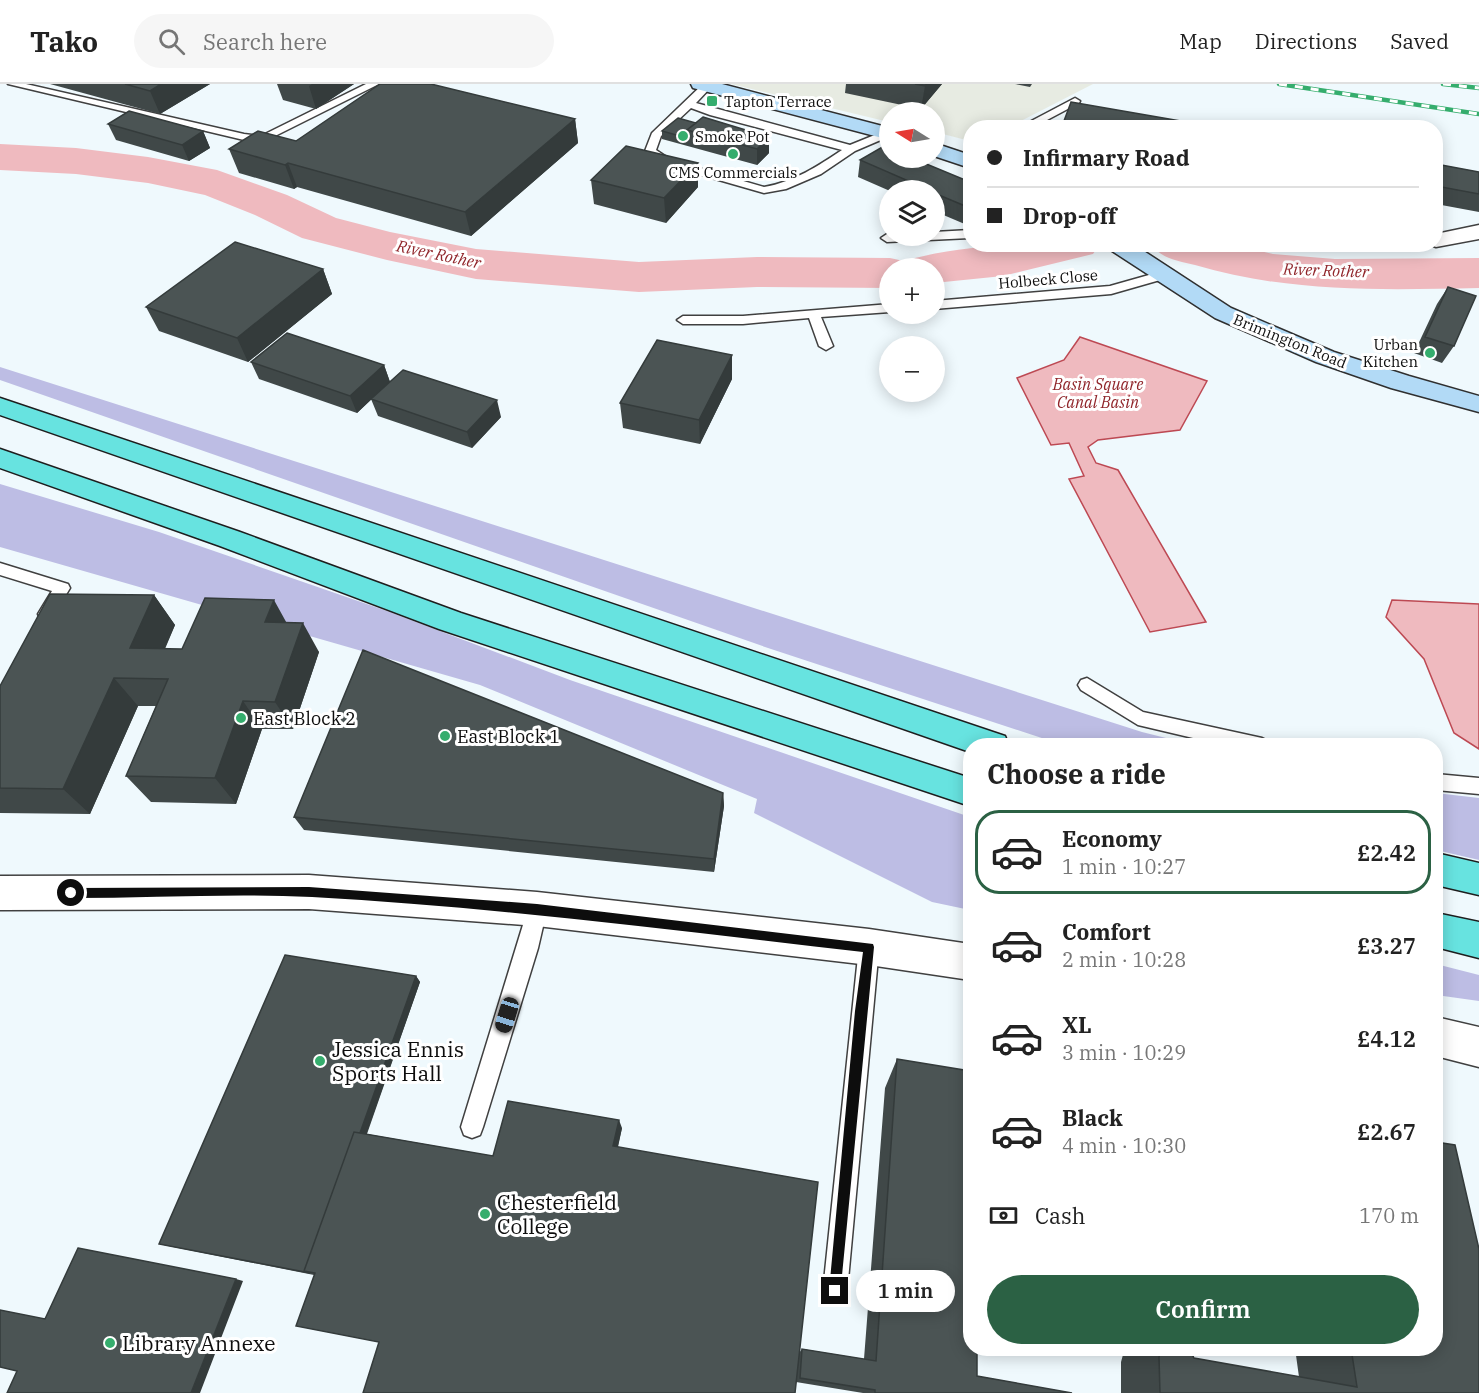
<!DOCTYPE html>
<html lang="en">
<head>
<meta charset="utf-8">
<style>
  :root { --surface:#fff; --page:#f6f6f6; --text:#222; --muted:#767676; --line:#e0e0e0; --accent:#2b6144 }
  body { margin:0; font-family:"IBM Plex Serif",serif; background:var(--page); color:var(--text); height:100vh; display:flex; flex-direction:column; font-size:22px; white-space:nowrap }
  * { box-sizing:border-box; margin:0 }
  p { font-size:20px; color:var(--muted) }
  .icon { flex:none; width:33px; height:33px; fill:none; stroke:currentColor; stroke-width:2; stroke-linecap:round; stroke-linejoin:round }
  .map { position:relative; flex:1; overflow:hidden }
  .sheet { position:absolute; left:963px; top:654px; width:480px; height:618px; display:flex; flex-direction:column; background:var(--surface); border-radius:24px; box-shadow:0 3px 15px #0003 }
  .sheet>* { flex:none }
  .banner { position:absolute; left:963px; top:36px; width:480px; height:132px; border-radius:24px; box-shadow:0 3px 15px #0003; display:grid; align-content:center; height:132px; padding:0 24px; background:var(--surface) }
  .needle { width:39px; rotate:281deg }
  .controls { position:absolute; left:879px; top:18px; display:grid; gap:12px }
  .controls a { display:grid; place-items:center; width:66px; height:66px; border-radius:50%; background:var(--surface); box-shadow:0 3px 15px #0003; font-size:30px }
  .end { position:absolute; width:27px; height:27px; margin:-14px; border:8px solid #0d0d0d; background:#fff; box-shadow:0 0 0 3px #fff }
  .from { border-radius:50% }
  .bubble { position:absolute; height:42px; border-radius:21px; background:var(--surface); box-shadow:0 3px 15px #0003; font-size:20px; font-weight:600; line-height:42px; text-align:center }
  .car { position:absolute; width:18px; height:36px; margin:-18px -9px; border-radius:8px; box-shadow:0 0 4px 2px #0007; background:linear-gradient(#222 24%,#8ab4d8 0 40%,#222 0 76%,#8ab4d8 0 86%,#222 0) }
  .banner b { display:flex; align-items:center; gap:21px; height:57px; font-size:22px }
  .banner b+b { border-top:2px solid var(--line) }
  .banner i { width:15px; height:15px; background:var(--text) }
  ul { padding:0; list-style:none }
  li { display:flex; align-items:center; gap:18px; height:84px; margin:0 12px 9px; padding:0 12px; border:3px solid transparent; border-radius:24px }
  li div { flex:1 }
  li b { display:block; font-size:22px }
  li em { font-style:normal; font-weight:600 }
  li.current { border-color:var(--accent) }
  li>.icon { width:54px; height:54px; stroke-width:1.5 }
  h2 { padding:0 24px; font-size:27px; line-height:72px }
  .pay { display:flex; align-items:center; gap:15px; height:66px; padding:0 24px; font-size:22px }
  .pay p { margin-inline-start:auto }
  .action { display:flex; gap:12px; margin-top:auto; padding:12px 24px }
  .action a { flex:1; height:69px; border-radius:36px; background:var(--accent); color:#fff; font-size:24px; font-weight:600; line-height:69px; text-align:center }
  header { display:flex; align-items:center; gap:36px; box-sizing:border-box; height:84px; padding:0 30px; background:var(--surface); border-bottom:2px solid var(--line) }
  header strong { font-size:28px }
  nav { display:flex; gap:33px; margin-inline-start:auto; font-size:21px }
  .search { width:420px; height:54px; background:var(--page); display:flex; align-items:center; gap:15px; box-sizing:border-box; padding:0 21px; border-radius:33px; color:var(--muted); font-size:22px }
  .map>svg:first-child { display:block }
  .industrial { fill:#e7ebe2 }
  .green { fill:#bdbde4 }
  .water { fill:#efbabf; stroke:#bd4953; stroke-width:1.5 }
  .lines { fill:none; stroke-linecap:round; stroke-linejoin:round }
  .river { fill:#efbabf; fill-rule:evenodd }
  .lane-casing { stroke:#404040; stroke-width:3 }
  .street-casing { stroke:#404040; stroke-width:3 }
  .secondary-casing { stroke:#2f2f2f; stroke-width:3 }
  .highway-casing { stroke:#1e1e1e; stroke-width:3 }
  .lane { fill:#fff; fill-rule:evenodd }
  .street { fill:#fff; fill-rule:evenodd }
  .secondary { fill:#b2daf6; fill-rule:evenodd }
  .highway { fill:#67e3e0; fill-rule:evenodd }
  .rail-casing { stroke:#35ad6d; stroke-width:4.5 }
  .rail { stroke:#fff; stroke-width:3; stroke-dasharray:8; stroke-linecap:butt }
  .wall { fill:#404848 }
  .shaded-wall { fill:#343b3b }
  .building { fill:#4b5454; stroke:#343b3b; stroke-width:1.5 }
  .route { fill:#0d0d0d }
  .poi-dot { fill:#35ad6d; stroke:#fff; stroke-width:2 }
  .labels { text-anchor:middle; dominant-baseline:central; stroke-width:6; stroke-linejoin:round; paint-order:stroke }
  .far-poi-label { font-size:15px; fill:#0d0d0d; stroke:#fff; text-anchor:start }
  .far-street-label { font-size:15px; fill:#0d0d0d; stroke:#fff }
  .far-water-label { font-size:16px; font-style:italic; fill:#90252a; stroke:#fff }
  .poi-label { font-size:18px; fill:#0d0d0d; stroke:#fff; text-anchor:start }
  .near-poi-label { font-size:21px; fill:#0d0d0d; stroke:#fff; text-anchor:start }
</style>
</head>
<body>
<header>
<strong>Tako</strong>
<div class="search"><svg class="icon" aria-label="search" viewBox="0 0 24 24"><circle cx="10" cy="10" r="6"/><path d="M15 15l6 6"/></svg>Search here</div>
<nav><a>Map</a><a>Directions</a><a>Saved</a></nav>
</header>
<div class="map">
<svg width="1479" height="1309" viewBox="0 0 1479 1309">
  <rect width="100%" height="100%" fill="#eff9fd"/>
  <path class="industrial" d="M731,0H1093L1009,43L970,44V57L935,48L934,28H890L889,38Z"/>
  <path class="green" d="M0,283L1142,648L1194,661H1063L768,564L0,296Z
    M0,400L159,448L387,527L570,596L970,733V826L932,818L754,729L757,715L480,601L0,463Z
    M1436,709L1479,714V776L1436,766Z
    M1436,880L1479,891V917L1436,911Z"/>
  <path class="water" d="M1080,253L1207,297L1180,346L1098,356L1088,363L1096,379L1118,386L1206,538L1150,548L1069,395L1084,392L1069,359L1051,361L1017,294L1064,276Z
    M1392,516L1479,520V665L1454,649L1424,575L1386,533Z"/>
  <g class="lines">
    <path class="river" d="M0,60L76,64L148,73L217,86L287,111L336,134L390,148L476,165L639,178L757,173L890,174L908,178L909,181L915,174C975,159 1038,160 1100,160L1093,170L1003,192L934,199V184H890V204L757,203L639,208L476,195L387,176L302,154L255,131L205,111L148,99L76,90L0,86Z
      M1151,160H1229L1273,170L1335,175L1479,174V204C1383,206 1289,209 1195,181C1179,177 1161,175 1151,160Z"/>
    <defs>
      <path id="lane" d="M8,0H26L244,50L261,52L366,0H379L263,58L244,56Z
        M703,0L712,2L696,19L850,61L887,46H890V52L855,67L821,90L786,105L764,109L663,80L645,67L652,49ZM691,24L710,31L842,66C818,82 794,98 764,103L671,76L656,66L661,52Z
        M1075,14L1080,17L1079,19L1032,44H1018Z
        M970,146V154L887,158L881,154L887,150L934,152V148Z
        M1163,187L1169,191L1167,194L1111,210L934,225V217L1110,202Z
        M890,220V228L821,233L833,262L826,266L819,262L809,234L743,240H683L677,236L683,232H743Z
        M0,479L68,500L70,504L52,534L46,536L40,534L38,530L52,507L0,491Z
        M1087,594L1143,628L1262,654L1268,657L1271,662H1227L1138,641L1081,606L1078,601L1081,596Z
        M1436,690L1479,694V710L1436,706Z
        M537,816L544,818L547,825L538,864L483,1043L480,1051L472,1054L464,1051L461,1043L530,818Z
        M869,853L876,856L879,863L847,1207L844,1216L835,1219L826,1216L823,1207L859,863L862,856Z"/>
      <path id="street" d="M1479,141V155L1436,163L1428,160H1436V150Z
        M309,791L537,808L869,845L970,860V896L869,881L537,842L309,825L0,826V792Z
        M1436,933L1479,943V983L1436,972Z"/>
      <path id="secondary" d="M691,0H722L890,44V56L693,4Z
        M934,59L970,71V84L934,72Z
        M1106,160H1133L1231,224L1334,268L1409,292L1479,312V328L1391,304L1316,278L1215,234L1109,165Z"/>
      <path id="highway" d="M0,314L993,648L1005,652L1009,662H970V668L0,331Z
        M0,365L240,448L461,529L970,694V722L439,545L220,462L0,384Z
        M1436,769L1479,779V811L1436,801Z
        M1436,829L1479,838V874L1436,863Z"/>
    </defs>
    <use href="#lane" class="lane-casing"/>
    <use href="#street" class="street-casing"/>
    <use href="#secondary" class="secondary-casing"/>
    <use href="#highway" class="highway-casing"/>
    <use href="#lane" class="lane"/>
    <use href="#street" class="street"/>
    <use href="#secondary" class="secondary"/>
    <use href="#highway" class="highway"/>
    <defs>
      <path id="rail" d="M1279,0L1479,30
        M1443,0L1479,4"/>
    </defs>
    <use href="#rail" class="rail-casing"/>
    <use href="#rail" class="rail"/>
  </g>
  <path class="wall" d="M50,0H210L160,30Z
    M277,0H354L316,25L283,16Z
    M846,0H942L921,25L845,9Z
    M1015,0H1032L1030,3Z
    M575,35L578,59L471,152L297,103L294,105L239,89L229,65L296,57Z
    M1064,37L1221,44H1062Z
    M696,39L769,53V69L757,81L662,55V47Z
    M108,40L203,47L210,64L189,77L116,56Z
    M860,76L970,98V138L967,141L934,127V106L890,107L858,93Z
    M698,79V103L666,139L594,120L591,96Z
    M1436,80L1479,88V128L1436,120Z
    M323,185L332,210L248,278L159,247L146,223Z
    M1448,203L1454,262L1442,279L1414,269L1437,220Z
    M732,271V295L700,360L623,344L620,319Z
    M251,278L384,281L390,298L501,333L472,364L378,332L371,315L381,306L357,329L259,295Z
    M154,511L175,541L165,565H182L286,538L319,568L293,645H262L236,720L151,718L126,692L156,622H138L90,730L0,729V602Z
    M723,709L724,722L714,788L304,746L294,733Z
    M416,892L420,898L367,1050L493,1072L622,1044L618,1063L799,1269L802,1265L864,1275L885,1004L897,975L977,1292L1072,1309H863L796,1298L378,1258L314,1191L168,1162L159,1160Z
    M1126,1264H1189L1194,1274L1299,1293L1295,1264H1436L1479,1309H1121V1278L1124,1267Z"/>
  <path class="shaded-wall" d="M161,0H210L160,30L150,7Z
    M312,0H354L316,25L309,2Z
    M926,0H942L921,25L925,2Z
    M575,35L578,59L471,152L465,128Z
    M203,47L210,64L189,77L182,61Z
    M769,53V69L757,81V65Z
    M288,79L297,103L294,105L285,81Z
    M698,79V103L666,139L664,114Z
    M970,124V138L967,141Z
    M323,185L332,210L248,278L237,254Z
    M732,271V295L700,360L699,336Z
    M384,281L390,298L357,329L350,312Z
    M497,316L501,333L472,364L467,348Z
    M154,511L175,541L152,593L130,564Z
    M274,516L290,545L265,538Z
    M303,539L319,568L293,645L275,618Z
    M114,594L138,622L90,730L63,705Z
    M243,617L262,645L236,720L215,694Z
    M723,709L724,722L714,788V775Z
    M416,892L420,898L317,1190L310,1188Z
    M619,1036L622,1044L616,1070L613,1062Z
    M236,1195L243,1197L200,1309H191Z"/>
  <path class="building" d="M125,0H161L150,7Z
    M380,0H431L575,35L465,128L288,79L285,81L229,65L258,47L296,57Z
    M915,0H926L925,2Z
    M1071,18L1221,44H1102L1064,37Z
    M129,27L203,47L182,61L108,40Z
    M703,33L769,53L757,65L687,46Z
    M678,34L696,39L687,46V54L662,47Z
    M626,62L698,79L664,114L591,96Z
    M884,62L890,64V74H912L970,98V124L934,109V106H929L860,76Z
    M1436,80L1479,88V110L1436,102Z
    M235,158L323,185L237,254L146,223Z
    M1448,203L1476,212L1454,262L1425,253Z
    M287,249L384,281L350,312L251,278Z
    M657,256L732,271L699,336L620,319Z
    M403,286L497,316L467,348L371,315Z
    M50,510L154,511L130,564L182,565L205,514L274,516L265,538L303,539L275,618L243,617L215,694L126,692L168,595L114,594L63,705L0,704V602Z
    M363,566L723,709L714,775L294,733Z
    M285,871L416,892L360,1049L354,1048L304,1187L310,1189L159,1160Z
    M897,975L970,987V1264H977V1292L1072,1309H875V1306L800,1294L802,1265L876,1277Z
    M508,1017L619,1036L613,1062L818,1098L795,1309H363L379,1258L296,1242L315,1189L304,1187L354,1048L493,1072Z
    M1436,1058L1455,1061L1479,1165V1309H1160L1159,1273L1161,1264H1189L1194,1274L1357,1303L1351,1264H1436Z
    M78,1164L236,1195L191,1309H7L17,1287L0,1283V1226L45,1235Z"/>
  <path class="route" d="M309,803L537,820L873,860L874,863L840,1212L835,1214L831,1212L829,1207L855,927L863,868C679,847 496,823 312,813C232,809 151,814 71,814L66,809L71,804Z"/>
  <g class="poi-dot">
    <rect x="706" y="11" width="12" height="12" rx="3"/>
    <circle cx="683" cy="52" r="6"/>
    <circle cx="733" cy="70" r="6"/>
    <circle cx="1430" cy="269" r="6"/>
    <circle cx="241" cy="634" r="6"/>
    <circle cx="445" cy="652" r="6"/>
    <circle cx="320" cy="977" r="6"/>
    <circle cx="485" cy="1130" r="6"/>
    <circle cx="110" cy="1259" r="6"/>
  </g>
  <g class="labels">
    <g class="far-poi-label">
      <text x="724" y="17">Tapton Terrace</text>
      <text x="695" y="52">Smoke Pot</text>
      <text x="733" y="88" text-anchor="middle">CMS Commercials</text>
      <text x="1418" y="260" text-anchor="end">Urban<tspan x="1418" dy="17">Kitchen</tspan></text>
    </g>
    <g class="far-street-label">
      <text transform="translate(1048 195) rotate(-5)">Holbeck Close</text>
      <text transform="translate(1290 257) rotate(22)">Brimington Road</text>
    </g>
    <g class="far-water-label">
      <text transform="translate(439 170) rotate(12)">River Rother</text>
      <text transform="translate(1326 186) rotate(2)">River Rother</text>
      <text x="1098" y="300">Basin Square<tspan x="1098" dy="18">Canal Basin</tspan></text>
    </g>
    <g class="poi-label">
      <text x="253" y="634">East Block 2</text>
      <text x="457" y="652">East Block 1</text>
    </g>
    <g class="near-poi-label">
      <text x="332" y="965">Jessica Ennis<tspan x="332" dy="24">Sports Hall</tspan></text>
      <text x="497" y="1118">Chesterfield<tspan x="497" dy="24">College</tspan></text>
      <text x="122" y="1259">Library Annexe</text>
    </g>
  </g>
</svg>
<div class="controls">
<a><svg class="needle" viewBox="-14 -14 28 28"><path d="M0-13l5 13h-10z" fill="#e53935"/><path d="M0 13l5-13h-10z" fill="#767676"/></svg></a>
<a><svg class="icon" aria-label="layers" viewBox="0 0 24 24"><path d="M12 4l9 5-9 5-9-5zM3 14l9 5 9-5"/></svg></a>
<a>+</a>
<a>−</a>
</div>
<i class="end from" style="left:71px;top:809px"></i>
<i class="end" style="left:835px;top:1207px"></i>
<div class="bubble" style="left:856px;top:1186px;width:99px">1 min</div>
<i class="car" style="left:507px;top:931px;rotate:197deg"></i>
<div class="banner">
<b><i class="from"></i>Infirmary Road</b>
<b><i></i>Drop-off</b>
</div>
<section class="sheet">
<h2>Choose a ride</h2>
<ul>
<li class="current"><svg class="icon" aria-label="car" viewBox="0 0 24 24"><path d="M5 17H2v-5l4-1 3-4h7l3 4 3 1v5h-3M9 17h6M6 11h13"/><circle cx="7" cy="17" r="2"/><circle cx="17" cy="17" r="2"/></svg><div><b>Economy</b><p>1 min · 10:27</p></div><em>£2.42</em></li>
<li><svg class="icon" aria-label="car" viewBox="0 0 24 24"><path d="M5 17H2v-5l4-1 3-4h7l3 4 3 1v5h-3M9 17h6M6 11h13"/><circle cx="7" cy="17" r="2"/><circle cx="17" cy="17" r="2"/></svg><div><b>Comfort</b><p>2 min · 10:28</p></div><em>£3.27</em></li>
<li><svg class="icon" aria-label="car" viewBox="0 0 24 24"><path d="M5 17H2v-5l4-1 3-4h7l3 4 3 1v5h-3M9 17h6M6 11h13"/><circle cx="7" cy="17" r="2"/><circle cx="17" cy="17" r="2"/></svg><div><b>XL</b><p>3 min · 10:29</p></div><em>£4.12</em></li>
<li><svg class="icon" aria-label="car" viewBox="0 0 24 24"><path d="M5 17H2v-5l4-1 3-4h7l3 4 3 1v5h-3M9 17h6M6 11h13"/><circle cx="7" cy="17" r="2"/><circle cx="17" cy="17" r="2"/></svg><div><b>Black</b><p>4 min · 10:30</p></div><em>£2.67</em></li>
</ul>
<div class="pay"><svg class="icon" aria-label="cash" viewBox="0 0 24 24"><path d="M3 7h18v10H3z"/><circle cx="12" cy="12" r="2"/></svg>Cash<p>170 m</p></div>
<div class="action"><a>Confirm</a></div>
</section>
</div>
</body>
</html>
